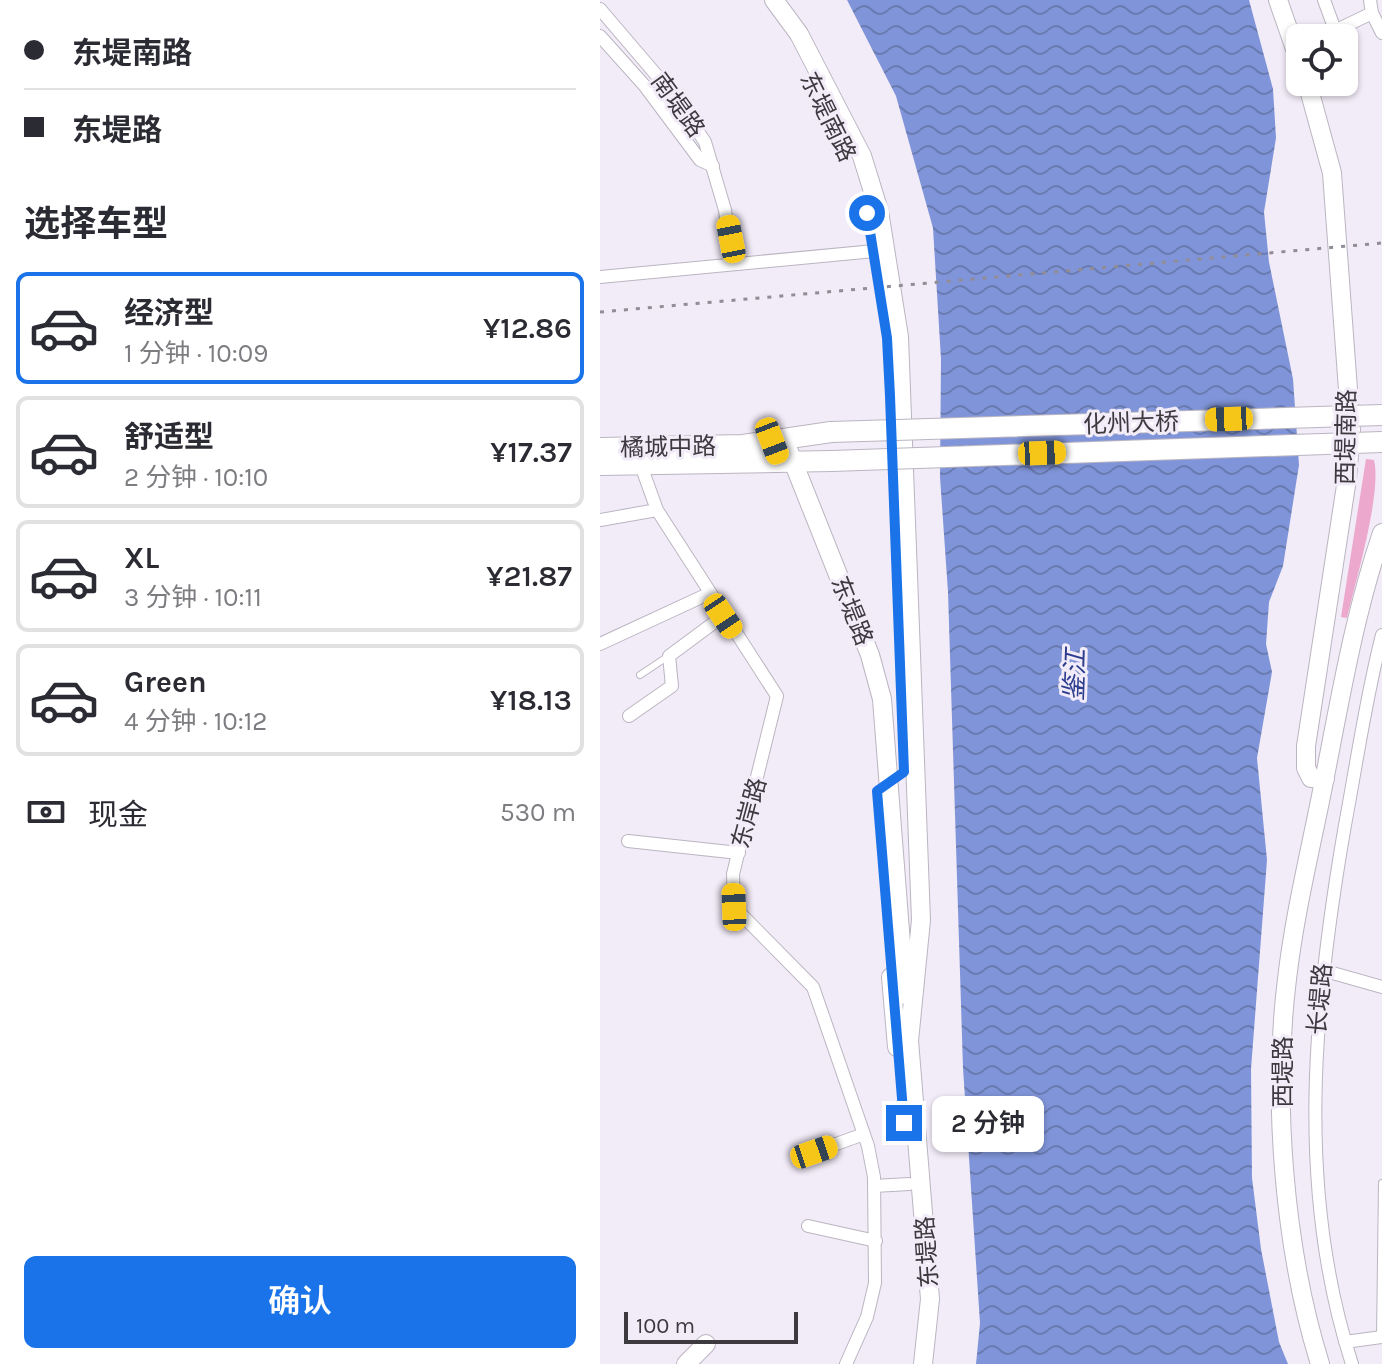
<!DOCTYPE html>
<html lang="zh">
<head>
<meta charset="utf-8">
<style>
  :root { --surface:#fff; --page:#f2f2f3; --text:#2b2b33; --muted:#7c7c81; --line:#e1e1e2; --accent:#1a73e8 }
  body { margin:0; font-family:Karla,"Noto Sans SC",sans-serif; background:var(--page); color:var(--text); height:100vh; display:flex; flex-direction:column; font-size:30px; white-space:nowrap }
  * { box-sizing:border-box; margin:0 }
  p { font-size:26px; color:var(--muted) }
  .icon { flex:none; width:44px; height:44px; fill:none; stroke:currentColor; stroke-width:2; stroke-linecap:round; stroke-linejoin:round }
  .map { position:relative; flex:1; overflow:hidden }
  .details { display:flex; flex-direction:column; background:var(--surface); width:600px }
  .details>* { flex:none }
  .top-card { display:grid; align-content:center; height:176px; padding:0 24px; background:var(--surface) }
  .controls { position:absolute; left:686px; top:24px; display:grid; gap:16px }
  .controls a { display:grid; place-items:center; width:72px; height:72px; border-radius:12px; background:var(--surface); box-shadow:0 2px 6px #0004; font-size:40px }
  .scale { position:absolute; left:24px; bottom:20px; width:174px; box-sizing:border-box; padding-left:8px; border:4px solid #3d3a3f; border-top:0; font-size:22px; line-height:28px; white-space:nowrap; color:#3d3a3f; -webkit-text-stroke:6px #f2ebf8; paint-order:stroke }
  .end { position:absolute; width:36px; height:36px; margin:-18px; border:10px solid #1a73e8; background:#fff; box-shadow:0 0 0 4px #fff }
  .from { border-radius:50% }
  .bubble { position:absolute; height:56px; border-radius:12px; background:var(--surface); box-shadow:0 2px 6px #0004; font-size:26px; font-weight:600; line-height:56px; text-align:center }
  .car { position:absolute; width:24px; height:48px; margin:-24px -12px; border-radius:10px; box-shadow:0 0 6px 2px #0007; background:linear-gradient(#f5c518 24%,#345 0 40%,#f5c518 0 76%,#345 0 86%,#f5c518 0) }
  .top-card b { display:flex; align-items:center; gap:28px; height:76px; font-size:30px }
  .top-card b+b { border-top:2px solid var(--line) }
  .top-card i { width:20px; height:20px; background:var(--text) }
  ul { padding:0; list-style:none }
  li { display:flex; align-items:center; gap:24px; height:112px; margin:0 16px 12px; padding:0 8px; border:4px solid var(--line); border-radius:12px }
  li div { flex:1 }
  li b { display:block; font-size:30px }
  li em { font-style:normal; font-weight:600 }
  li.current { border-color:var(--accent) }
  li>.icon { width:72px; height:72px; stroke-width:1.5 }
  h2 { padding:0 24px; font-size:36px; line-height:96px }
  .pay { display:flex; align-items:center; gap:20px; height:88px; padding:0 24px; font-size:30px }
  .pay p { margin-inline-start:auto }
  .cta { display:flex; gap:16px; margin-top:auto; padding:16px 24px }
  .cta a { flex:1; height:92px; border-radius:12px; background:var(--accent); color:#fff; font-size:32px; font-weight:600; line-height:92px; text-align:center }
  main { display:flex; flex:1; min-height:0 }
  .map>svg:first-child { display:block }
  .green { fill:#eca8cd }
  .water { fill:url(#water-waves) }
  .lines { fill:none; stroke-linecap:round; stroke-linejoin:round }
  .lane-casing { stroke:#bbb5c1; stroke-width:8 }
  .street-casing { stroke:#bbb5c1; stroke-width:14 }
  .secondary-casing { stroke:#bbb5c1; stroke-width:20 }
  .primary-casing { stroke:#bbb5c1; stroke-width:22 }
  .lane { stroke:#fff; stroke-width:6 }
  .street { stroke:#fff; stroke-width:12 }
  .secondary { stroke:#fff; stroke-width:18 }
  .primary { stroke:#fff; stroke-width:20 }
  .rail { stroke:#918c95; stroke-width:3; stroke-dasharray:4 8; stroke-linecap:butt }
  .primary-bridge-casing { stroke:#bbb5c1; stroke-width:22; stroke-linecap:butt }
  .primary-bridge { stroke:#fff; stroke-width:20 }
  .route { stroke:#1a73e8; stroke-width:10 }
  .labels { text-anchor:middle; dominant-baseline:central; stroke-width:6; stroke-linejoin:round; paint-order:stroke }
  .street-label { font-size:24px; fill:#3d3a3f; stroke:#f2ebf8 }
  .water-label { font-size:26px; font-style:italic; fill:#2c3d8d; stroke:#f2ebf8 }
</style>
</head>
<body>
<main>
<section class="details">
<div class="top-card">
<b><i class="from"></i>东堤南路</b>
<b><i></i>东堤路</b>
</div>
<h2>选择车型</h2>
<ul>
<li class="current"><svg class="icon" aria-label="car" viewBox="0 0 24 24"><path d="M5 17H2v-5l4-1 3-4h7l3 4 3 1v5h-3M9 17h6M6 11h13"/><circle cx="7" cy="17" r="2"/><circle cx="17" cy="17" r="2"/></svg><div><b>经济型</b><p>1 分钟 · 10:09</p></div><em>¥12.86</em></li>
<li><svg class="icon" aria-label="car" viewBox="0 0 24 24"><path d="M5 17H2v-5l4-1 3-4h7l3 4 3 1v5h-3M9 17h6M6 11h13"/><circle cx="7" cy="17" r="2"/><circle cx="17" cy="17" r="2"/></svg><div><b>舒适型</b><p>2 分钟 · 10:10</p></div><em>¥17.37</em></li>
<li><svg class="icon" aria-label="car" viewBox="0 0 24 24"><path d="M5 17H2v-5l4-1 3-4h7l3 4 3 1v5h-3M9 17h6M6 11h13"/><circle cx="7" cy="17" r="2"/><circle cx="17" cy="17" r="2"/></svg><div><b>XL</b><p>3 分钟 · 10:11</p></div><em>¥21.87</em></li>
<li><svg class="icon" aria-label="car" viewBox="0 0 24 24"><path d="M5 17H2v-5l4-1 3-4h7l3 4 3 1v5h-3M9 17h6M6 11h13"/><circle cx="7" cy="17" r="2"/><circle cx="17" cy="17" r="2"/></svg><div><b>Green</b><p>4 分钟 · 10:12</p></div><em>¥18.13</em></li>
</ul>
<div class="pay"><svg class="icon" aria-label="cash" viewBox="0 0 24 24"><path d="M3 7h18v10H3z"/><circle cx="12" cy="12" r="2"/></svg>现金<p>530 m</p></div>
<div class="cta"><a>确认</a></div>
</section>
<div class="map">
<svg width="782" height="1364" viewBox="0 0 782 1364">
  <defs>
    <pattern id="water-waves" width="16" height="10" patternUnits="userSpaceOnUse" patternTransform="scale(2)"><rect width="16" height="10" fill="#8095d9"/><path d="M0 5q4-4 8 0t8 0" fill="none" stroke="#6a7bb1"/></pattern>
  </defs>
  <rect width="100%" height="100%" fill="#f2ebf8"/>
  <path class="green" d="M766,459L774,460C782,492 756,580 747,618L741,617Z"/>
  <path class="water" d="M247,0H649L673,89L676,138L664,212L669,262L693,379L699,465L683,566L669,602L666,644L672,672L657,758L667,860L651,1069L652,1178L661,1249L679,1342L688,1364H376L380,1323L363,1068L348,592L340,477L341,359L333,228L296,96Z"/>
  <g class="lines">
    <defs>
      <path id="lane" d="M40,675L67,657
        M780,1338L782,1183"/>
      <path id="street" d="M724,0L735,30
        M770,0L772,13L782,33
        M0,9L76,98L105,142L125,210L132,264
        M0,36L44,85L100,160L113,166
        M720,38L772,13
        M0,277L285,250
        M39,460L57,510L177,696L133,874L134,907L213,987L268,1146L274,1177L275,1283L267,1317L246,1364
        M0,520L57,510
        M0,644L108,594
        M29,716L72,686L69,656L123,616
        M28,841L139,853
        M722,970L782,987
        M214,1152L264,1134
        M274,1186L309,1184
        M208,1226L276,1241
        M745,1342L782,1337
        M752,1364C695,1188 714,1003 745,825C757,761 766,697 782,635"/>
      <path id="secondary" d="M174,0L199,34L262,156L279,211L299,337L321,920L309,1041
        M678,0L700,63
        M707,82L732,173L751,430L747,479L706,746V768L711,778L725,779
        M184,439L270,655L282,699L305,995
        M291,977L297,1047
        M308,1028L330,1299L323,1364
        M86,1364L106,1344
        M720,1364C684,1248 672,1100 687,979C695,910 712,844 725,776C741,694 755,612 782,533"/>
      <path id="primary" d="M0,448L143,445L231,432
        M0,465L232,461"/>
    </defs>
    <use href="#lane" class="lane-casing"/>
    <use href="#street" class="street-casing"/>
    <use href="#secondary" class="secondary-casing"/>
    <use href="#primary" class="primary-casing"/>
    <use href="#lane" class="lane"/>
    <use href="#street" class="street"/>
    <use href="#secondary" class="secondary"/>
    <use href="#primary" class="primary"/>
    <path class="rail" d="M0,312L782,243"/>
    <defs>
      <path id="primary-bridge" d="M231,432L782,415
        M232,461L782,442"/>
    </defs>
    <use href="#primary-bridge" class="primary-bridge-casing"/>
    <use href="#primary-bridge" class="primary-bridge"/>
  </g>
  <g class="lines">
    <path class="route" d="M267,213L287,338L290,396L304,772L277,791L304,1123"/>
  </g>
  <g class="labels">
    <g class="street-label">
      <text transform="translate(78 105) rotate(54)">南堤路</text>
      <text transform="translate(228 117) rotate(64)">东堤南路</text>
      <text transform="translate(531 423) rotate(-2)">化州大桥</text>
      <text transform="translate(746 437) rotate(-89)">西堤南路</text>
      <text transform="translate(68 447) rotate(-1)">橘城中路</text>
      <text transform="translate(252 611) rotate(68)">东堤路</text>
      <text transform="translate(149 813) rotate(-75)">东岸路</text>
      <text transform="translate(720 999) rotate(-85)">长堤路</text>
      <text transform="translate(683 1072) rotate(-90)">西堤路</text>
      <text transform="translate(327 1252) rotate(-94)">东堤路</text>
    </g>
    <g class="water-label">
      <text transform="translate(475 675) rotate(-88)">鉴江</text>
    </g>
  </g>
</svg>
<div class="controls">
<a><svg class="icon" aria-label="locate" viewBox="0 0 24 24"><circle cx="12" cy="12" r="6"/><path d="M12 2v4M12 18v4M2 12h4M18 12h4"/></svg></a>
</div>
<div class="scale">100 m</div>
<i class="end from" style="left:267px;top:213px"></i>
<i class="end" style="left:304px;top:1123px"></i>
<div class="bubble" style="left:332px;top:1096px;width:112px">2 分钟</div>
<i class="car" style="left:131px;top:239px;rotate:349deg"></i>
<i class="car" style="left:629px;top:419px;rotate:268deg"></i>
<i class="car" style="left:172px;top:441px;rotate:159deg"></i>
<i class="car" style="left:442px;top:453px;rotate:88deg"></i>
<i class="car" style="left:123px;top:616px;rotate:146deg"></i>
<i class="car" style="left:134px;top:907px;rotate:358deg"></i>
<i class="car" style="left:214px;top:1152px;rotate:71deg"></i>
</div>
</main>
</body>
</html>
